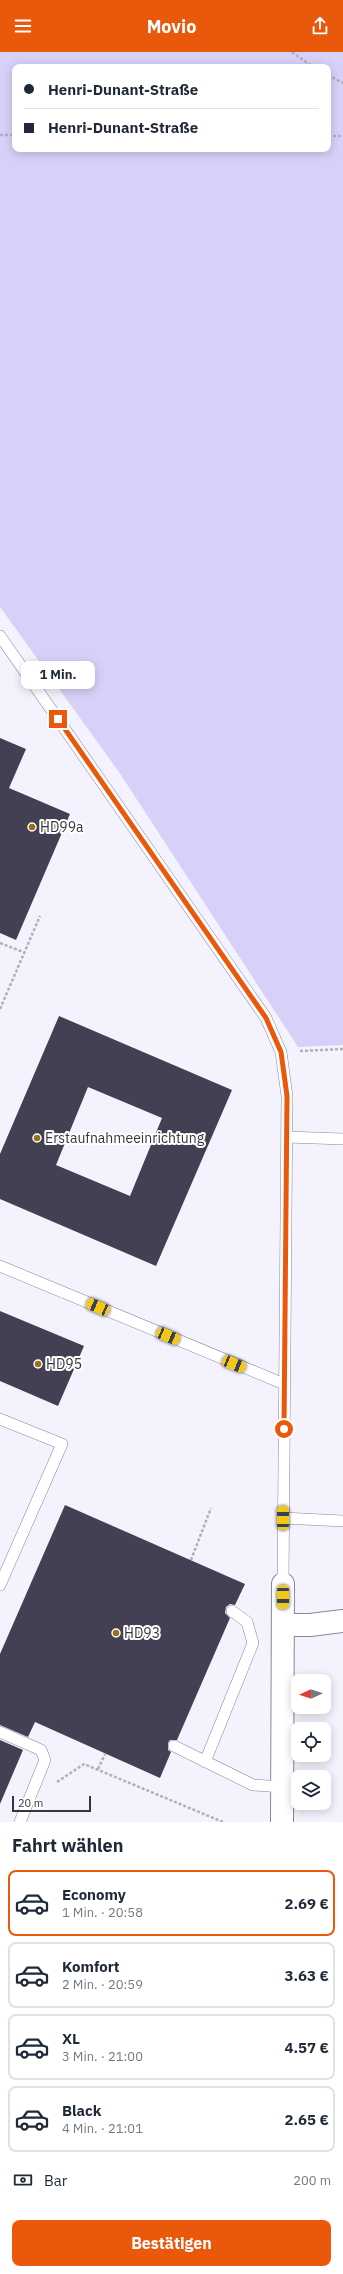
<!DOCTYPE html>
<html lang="de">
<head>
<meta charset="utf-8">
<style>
  :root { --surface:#fff; --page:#f2f2f3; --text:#1f2937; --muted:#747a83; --line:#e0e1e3; --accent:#ea580c }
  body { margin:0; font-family:"IBM Plex Sans",sans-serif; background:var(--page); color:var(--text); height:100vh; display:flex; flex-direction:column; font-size:15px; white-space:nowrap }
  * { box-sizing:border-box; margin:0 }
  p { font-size:13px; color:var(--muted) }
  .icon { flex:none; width:22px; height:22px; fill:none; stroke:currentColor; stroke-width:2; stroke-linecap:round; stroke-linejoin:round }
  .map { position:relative; height:1770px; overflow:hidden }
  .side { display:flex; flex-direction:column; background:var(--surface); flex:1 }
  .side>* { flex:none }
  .top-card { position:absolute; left:12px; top:12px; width:319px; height:88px; border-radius:8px; box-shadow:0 2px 10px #0003; display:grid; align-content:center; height:88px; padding:0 12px; background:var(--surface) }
  .needle { width:26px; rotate:267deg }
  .buttons { position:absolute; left:291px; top:1622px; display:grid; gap:8px }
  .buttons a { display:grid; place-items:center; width:40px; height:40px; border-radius:8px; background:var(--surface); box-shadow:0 2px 10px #0003; font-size:20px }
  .scale { position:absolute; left:12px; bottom:10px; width:79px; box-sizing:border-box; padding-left:4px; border:2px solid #37353f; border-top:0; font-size:11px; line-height:14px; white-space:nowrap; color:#37353f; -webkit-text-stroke:3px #fff; paint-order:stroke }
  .end { position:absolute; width:18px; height:18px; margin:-9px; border:5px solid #ea580c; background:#fff; box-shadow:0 0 0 2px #fff }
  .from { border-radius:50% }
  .bubble { position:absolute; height:28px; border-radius:8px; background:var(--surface); box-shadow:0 2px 10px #0003; font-size:13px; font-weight:800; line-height:28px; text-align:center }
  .car { position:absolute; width:12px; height:24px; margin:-12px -6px; border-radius:5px; box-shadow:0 0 3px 1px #0007; background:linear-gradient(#f5c518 24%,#345 0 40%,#f5c518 0 76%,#345 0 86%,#f5c518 0) }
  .top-card b { display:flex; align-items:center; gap:14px; height:38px; font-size:15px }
  .top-card b+b { border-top:1px solid var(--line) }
  .top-card i { width:10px; height:10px; background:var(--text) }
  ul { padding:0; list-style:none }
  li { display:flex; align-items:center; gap:12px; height:66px; margin:0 8px 6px; padding:0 4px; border:2px solid var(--line); border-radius:8px }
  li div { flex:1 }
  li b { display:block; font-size:15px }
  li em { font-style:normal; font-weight:800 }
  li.active { border-color:var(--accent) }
  li>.icon { width:36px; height:36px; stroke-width:1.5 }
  h2 { padding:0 12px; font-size:18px; line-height:48px }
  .pay { display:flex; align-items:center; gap:10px; height:44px; padding:0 12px; font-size:15px }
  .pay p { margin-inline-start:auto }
  .primary-button { display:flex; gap:8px; margin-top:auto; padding:8px 12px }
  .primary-button a { flex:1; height:46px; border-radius:8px; background:var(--accent); color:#fff; font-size:16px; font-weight:800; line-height:46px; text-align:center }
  header { display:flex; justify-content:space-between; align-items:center; height:52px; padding:0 12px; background:var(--accent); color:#fff; font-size:18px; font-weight:800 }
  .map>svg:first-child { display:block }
  .green { fill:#d7d1f9; fill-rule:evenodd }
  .building { fill:#434054; fill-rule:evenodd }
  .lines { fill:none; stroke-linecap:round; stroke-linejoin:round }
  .lane-casing { stroke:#89859d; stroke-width:12 }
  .street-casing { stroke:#89859d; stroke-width:24 }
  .path { stroke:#b1afb9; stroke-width:2.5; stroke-dasharray:3 2; stroke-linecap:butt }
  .lane { stroke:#fff; stroke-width:11 }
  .street { stroke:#fff; stroke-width:22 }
  .route { stroke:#ea580c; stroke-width:5 }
  .poi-dot { fill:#98711c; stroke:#fff; stroke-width:1.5 }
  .labels { text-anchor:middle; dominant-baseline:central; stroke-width:4; stroke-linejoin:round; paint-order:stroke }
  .poi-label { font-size:14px; fill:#37353f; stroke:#fff; text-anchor:start }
</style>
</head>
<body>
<header><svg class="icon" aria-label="menu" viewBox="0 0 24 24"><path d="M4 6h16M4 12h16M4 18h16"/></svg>Movio<svg class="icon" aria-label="share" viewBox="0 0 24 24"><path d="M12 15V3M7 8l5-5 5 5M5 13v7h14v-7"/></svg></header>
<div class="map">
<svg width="343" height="1770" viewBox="0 0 343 1770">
  <rect width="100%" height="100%" fill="#f4f3fd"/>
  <path class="green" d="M0,0H343V993L298,995L119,720L0,555ZM15,15H328V97H15Z"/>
  <path class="building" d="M0,686L26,697L9,736L70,762L16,888L0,881Z
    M59,964L232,1038L156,1214L0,1147V1102ZM88,1035L162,1066L130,1144L56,1113Z
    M0,1259L84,1294L58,1354L0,1329Z
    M65,1453L245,1532L235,1553L230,1552L226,1555L225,1561L230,1566L177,1688H170L168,1691V1698L171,1700L160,1726L35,1670L28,1685L0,1673V1602Z
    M0,1688L23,1698L0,1752Z"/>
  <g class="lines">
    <defs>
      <path id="lane" d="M0,584L266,966L281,1000L287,1044L283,1532
        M287,1085L343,1087
        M0,1214L284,1332
        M0,1367L62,1392L0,1533
        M283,1466L343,1469
        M0,1680L41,1698L45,1708L20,1770
        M174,1694L253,1733L282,1735
        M205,1710L253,1591L247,1570L232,1559"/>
      <path id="street" d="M283,1573H310L343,1569
        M282,1770L283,1532"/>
    </defs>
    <use href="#lane" class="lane-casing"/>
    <use href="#street" class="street-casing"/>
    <path class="path" d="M292,0L313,15
      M328,23L343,31
      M0,83H15
      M328,84H343
      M0,891L23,900
      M0,957L40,864
      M300,999L343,997
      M191,1508L211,1456
      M98,1717L105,1702
      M57,1730L84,1712L223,1770"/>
    <use href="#lane" class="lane"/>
    <use href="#street" class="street"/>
  </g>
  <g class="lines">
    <path class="route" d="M58,667L266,966L281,1000L287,1044L284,1377"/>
  </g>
  <g class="poi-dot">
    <circle cx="32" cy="775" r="4"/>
    <circle cx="37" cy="1086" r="4"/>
    <circle cx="38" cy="1312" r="4"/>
    <circle cx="116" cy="1581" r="4"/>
  </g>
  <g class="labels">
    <g class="poi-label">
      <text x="40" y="775">HD99a</text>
      <text x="45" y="1086">Erstaufnahmeeinrichtung</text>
      <text x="46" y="1312">HD95</text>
      <text x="124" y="1581">HD93</text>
    </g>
  </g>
</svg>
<div class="buttons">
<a><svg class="needle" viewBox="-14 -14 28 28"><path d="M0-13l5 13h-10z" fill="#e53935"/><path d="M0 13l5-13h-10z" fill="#747a83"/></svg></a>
<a><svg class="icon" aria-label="locate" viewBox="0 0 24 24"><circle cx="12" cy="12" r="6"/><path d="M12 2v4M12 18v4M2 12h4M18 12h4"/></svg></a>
<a><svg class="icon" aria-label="layers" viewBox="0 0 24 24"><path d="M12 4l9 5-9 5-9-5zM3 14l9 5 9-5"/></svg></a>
</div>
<div class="scale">20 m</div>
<i class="end from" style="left:284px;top:1377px"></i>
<i class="end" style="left:58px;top:667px"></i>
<div class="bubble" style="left:21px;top:609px;width:74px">1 Min.</div>
<i class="car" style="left:98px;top:1255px;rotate:293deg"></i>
<i class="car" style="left:168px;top:1284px;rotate:113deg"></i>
<i class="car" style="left:234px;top:1312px;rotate:112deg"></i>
<i class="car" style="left:283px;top:1466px;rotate:0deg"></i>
<i class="car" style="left:283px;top:1545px;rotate:180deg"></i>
<div class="top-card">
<b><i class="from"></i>Henri-Dunant-Straße</b>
<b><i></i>Henri-Dunant-Straße</b>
</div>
</div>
<section class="side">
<h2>Fahrt wählen</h2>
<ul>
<li class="active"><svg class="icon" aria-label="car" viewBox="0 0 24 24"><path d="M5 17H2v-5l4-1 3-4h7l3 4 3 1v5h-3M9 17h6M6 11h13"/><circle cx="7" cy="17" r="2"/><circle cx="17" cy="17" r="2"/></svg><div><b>Economy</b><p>1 Min. · 20:58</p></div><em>2.69 €</em></li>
<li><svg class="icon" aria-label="car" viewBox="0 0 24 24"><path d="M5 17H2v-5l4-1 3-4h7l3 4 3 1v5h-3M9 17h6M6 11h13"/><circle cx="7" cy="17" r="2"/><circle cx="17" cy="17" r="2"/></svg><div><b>Komfort</b><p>2 Min. · 20:59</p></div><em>3.63 €</em></li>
<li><svg class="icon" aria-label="car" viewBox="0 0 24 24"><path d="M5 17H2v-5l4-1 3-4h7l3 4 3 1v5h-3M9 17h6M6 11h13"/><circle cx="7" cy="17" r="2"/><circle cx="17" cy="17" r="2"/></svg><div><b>XL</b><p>3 Min. · 21:00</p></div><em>4.57 €</em></li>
<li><svg class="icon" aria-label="car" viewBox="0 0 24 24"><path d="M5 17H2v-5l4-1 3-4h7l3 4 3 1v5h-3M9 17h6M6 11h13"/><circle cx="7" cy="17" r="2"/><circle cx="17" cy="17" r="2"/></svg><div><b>Black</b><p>4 Min. · 21:01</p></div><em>2.65 €</em></li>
</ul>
<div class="pay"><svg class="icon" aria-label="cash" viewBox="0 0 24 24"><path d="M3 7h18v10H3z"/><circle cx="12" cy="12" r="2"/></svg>Bar<p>200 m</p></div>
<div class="primary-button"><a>Bestätigen</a></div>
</section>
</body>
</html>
